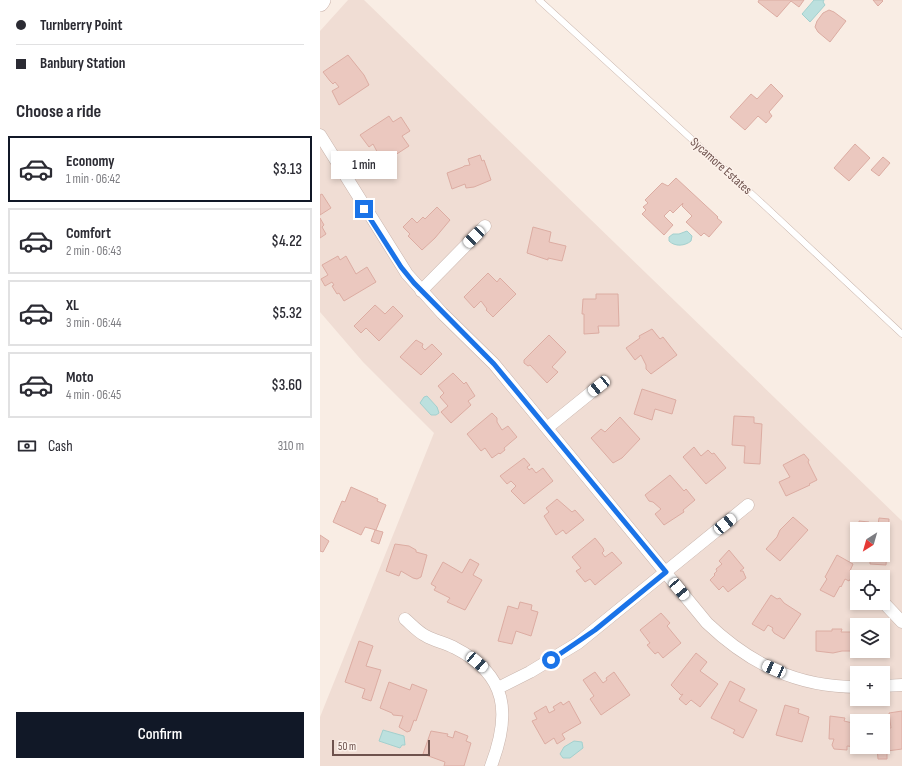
<!DOCTYPE html>
<html lang="en">
<head>
<meta charset="utf-8">
<style>
  :root { --surface:#fff; --page:#f7f7f7; --text:#2b2b33; --muted:#7c7c81; --line:#e1e1e2; --accent:#111827 }
  body { margin:0; font-family:"Sofia Sans Condensed",sans-serif; background:var(--page); color:var(--text); height:100vh; display:flex; flex-direction:column; font-size:15px; white-space:nowrap }
  * { box-sizing:border-box; margin:0 }
  p { font-size:13px; color:var(--muted) }
  .icon { flex:none; width:22px; height:22px; fill:none; stroke:currentColor; stroke-width:2; stroke-linecap:round; stroke-linejoin:round }
  .map { position:relative; flex:1; overflow:hidden }
  .details { display:flex; flex-direction:column; background:var(--surface); width:320px }
  .details>* { flex:none }
  .hud { display:grid; align-content:center; height:88px; padding:0 16px; background:var(--surface) }
  .needle { width:26px; rotate:217deg }
  .fabs { position:absolute; left:530px; top:522px; display:grid; gap:8px }
  .fabs a { display:grid; place-items:center; width:40px; height:40px; border-radius:0px; background:var(--surface); box-shadow:0 2px 6px #0003; font-size:20px }
  .scale { position:absolute; left:12px; bottom:10px; width:98px; box-sizing:border-box; padding-left:4px; border:2px solid #6e524d; border-top:0; font-size:11px; line-height:14px; white-space:nowrap; color:#6e524d; -webkit-text-stroke:3px #fcf1ea; paint-order:stroke }
  .end { position:absolute; width:18px; height:18px; margin:-9px; border:5px solid #1a73e8; background:#fff; box-shadow:0 0 0 2px #fff }
  .from { border-radius:50% }
  .bubble { position:absolute; height:28px; border-radius:0px; background:var(--surface); box-shadow:0 2px 6px #0003; font-size:13px; font-weight:600; line-height:28px; text-align:center }
  .car { position:absolute; width:12px; height:24px; margin:-12px -6px; border-radius:5px; box-shadow:0 0 3px 1px #0007; background:linear-gradient(#fff 24%,#345 0 40%,#fff 0 76%,#345 0 86%,#fff 0) }
  .hud b { display:flex; align-items:center; gap:14px; height:38px; font-size:15px }
  .hud b+b { border-top:1px solid var(--line) }
  .hud i { width:10px; height:10px; background:var(--text) }
  ul { padding:0; list-style:none }
  li { display:flex; align-items:center; gap:12px; height:66px; margin:0 8px 6px; padding:0 8px; border:2px solid var(--line); border-radius:0px }
  li div { flex:1 }
  li b { display:block; font-size:15px }
  li em { font-style:normal; font-weight:600 }
  li.selected { border-color:var(--accent) }
  li>.icon { width:36px; height:36px; stroke-width:1.5 }
  h2 { padding:0 16px; font-size:18px; line-height:48px }
  .pay { display:flex; align-items:center; gap:10px; height:44px; padding:0 16px; font-size:15px }
  .pay p { margin-inline-start:auto }
  .button { display:flex; gap:8px; margin-top:auto; padding:8px 16px }
  .button a { flex:1; height:46px; border-radius:0px; background:var(--accent); color:#fff; font-size:16px; font-weight:600; line-height:46px; text-align:center }
  main { display:flex; flex:1; min-height:0 }
  .map>svg:first-child { display:block }
  .residential { fill:#f0ddd4; fill-rule:evenodd }
  .water { fill:#bce0de; stroke:#a3d0ce }
  .building { fill:#ebc8bf; stroke:#dcaca2 }
  .lines { fill:none; stroke-linecap:round; stroke-linejoin:round }
  .lane-casing { stroke:#c8b4ac; stroke-width:7 }
  .street-casing { stroke:#c8b4ac; stroke-width:13 }
  .secondary-casing { stroke:#cdb5ad; stroke-width:18 }
  .lane { stroke:#fff; stroke-width:6 }
  .street { stroke:#fff; stroke-width:12 }
  .secondary { stroke:#fff; stroke-width:17 }
  .route { stroke:#1a73e8; stroke-width:5 }
  .labels { text-anchor:middle; dominant-baseline:central; stroke-width:3; stroke-linejoin:round; paint-order:stroke }
  .street-label { font-size:13px; fill:#6e524d; stroke:#fcf1ea }
</style>
</head>
<body>
<main>
<section class="details">
<div class="hud">
<b><i class="from"></i>Turnberry Point</b>
<b><i></i>Banbury Station</b>
</div>
<h2>Choose a ride</h2>
<ul>
<li class="selected"><svg class="icon" aria-label="car" viewBox="0 0 24 24"><path d="M5 17H2v-5l4-1 3-4h7l3 4 3 1v5h-3M9 17h6M6 11h13"/><circle cx="7" cy="17" r="2"/><circle cx="17" cy="17" r="2"/></svg><div><b>Economy</b><p>1 min · 06:42</p></div><em>$3.13</em></li>
<li><svg class="icon" aria-label="car" viewBox="0 0 24 24"><path d="M5 17H2v-5l4-1 3-4h7l3 4 3 1v5h-3M9 17h6M6 11h13"/><circle cx="7" cy="17" r="2"/><circle cx="17" cy="17" r="2"/></svg><div><b>Comfort</b><p>2 min · 06:43</p></div><em>$4.22</em></li>
<li><svg class="icon" aria-label="car" viewBox="0 0 24 24"><path d="M5 17H2v-5l4-1 3-4h7l3 4 3 1v5h-3M9 17h6M6 11h13"/><circle cx="7" cy="17" r="2"/><circle cx="17" cy="17" r="2"/></svg><div><b>XL</b><p>3 min · 06:44</p></div><em>$5.32</em></li>
<li><svg class="icon" aria-label="car" viewBox="0 0 24 24"><path d="M5 17H2v-5l4-1 3-4h7l3 4 3 1v5h-3M9 17h6M6 11h13"/><circle cx="7" cy="17" r="2"/><circle cx="17" cy="17" r="2"/></svg><div><b>Moto</b><p>4 min · 06:45</p></div><em>$3.60</em></li>
</ul>
<div class="pay"><svg class="icon" aria-label="cash" viewBox="0 0 24 24"><path d="M3 7h18v10H3z"/><circle cx="12" cy="12" r="2"/></svg>Cash<p>310 m</p></div>
<div class="button"><a>Confirm</a></div>
</section>
<div class="map">
<svg width="582" height="766" viewBox="0 0 582 766">
  <rect width="100%" height="100%" fill="#f9ede4"/>
  <path class="residential" d="M28,0H44L582,521V766H0V717L114,433L43,362L0,312V31ZM537,529H563V555H537ZM537,577H563V603H537ZM537,625H563V651H537ZM537,673H563V699H537ZM537,721H563V747H537Z"/>
  <path class="water" d="M494,0H504L503,2L505,5L490,22L482,14Z
    M367,231L372,236L371,241C365,246 355,247 349,241V237L353,234H359Z
    M107,396L117,407L119,413L116,415H111L100,403L104,397Z
    M63,730L84,736L85,745H82L80,748L59,741Z
    M254,741L262,742L263,748L250,758H243L240,754L244,747Z"/>
  <path class="building" d="M439,0H484L479,7L471,1L457,17L438,2Z
    M553,0H562L563,1L558,6Z
    M509,10L514,12L526,21L510,42L498,32L495,27L497,21L503,13Z
    M28,55L44,75L49,85L19,105L12,91L19,87L15,82L13,84L10,81L3,72Z
    M451,84L463,96L449,112L452,116L446,123L438,116L425,130L410,117L431,94L437,99Z
    M69,116L73,122L81,117L90,131L82,136L89,146L63,163L53,144L49,147L40,135Z
    M535,144L550,158L529,181L514,168Z
    M160,155L162,161L164,160L171,180L154,187L146,188L145,184L132,189L127,173L143,167L144,166L150,165L148,159Z
    M563,157L570,163L559,176L551,170Z
    M356,178L398,217L397,218L402,222L389,237L384,233L381,236L366,222L372,216L362,206L363,203L353,213L350,210L344,216L353,225L344,235L322,214L326,210L323,207L328,203L325,200L342,183L348,186Z
    M2,194L11,208L0,215V195Z
    M117,207L130,220L115,238L102,250L88,236L90,234L83,227L92,218L97,223L103,217L105,219Z
    M0,218L4,225L2,227L6,234L0,238Z
    M213,227L231,232L229,242L246,246L242,261L228,258V260L207,253Z
    M18,256L20,260L26,256L36,274L47,267L56,282L24,301L19,293L17,294L12,286L14,285L12,282L5,286L1,279L8,275L2,265Z
    M168,273L177,282L180,278L196,294L173,317L166,310L167,309L161,301L154,308L144,297Z
    M276,294H298L299,326H278L279,333L264,334V314H262L263,299H276Z
    M55,305L65,314L73,306L83,316L59,341L46,328L41,333L34,326Z
    M332,329L340,339L343,337L357,355L331,374L326,369V365L321,355L315,360L306,348L320,338L319,336Z
    M229,335L246,352L232,367L238,372L227,383L210,365L208,366L204,363V360Z
    M96,340L103,344L102,347L105,350L112,344L122,354L101,375L80,357Z
    M133,373L144,384L146,382L155,396L148,401L151,405L131,423L121,412L128,406L120,397L124,393L118,386Z
    M322,389L356,400L352,414L335,409L332,420L314,414Z
    M172,413L177,418V422L182,430L188,426L197,437L184,448L185,450L180,454L179,453L172,458L165,448L161,451L147,434Z
    M414,416L434,417V423L442,424L440,464L424,463L425,446L412,445Z
    M300,417L320,439L302,458L293,463L271,438L281,429L285,432Z
    M374,447L381,456L388,450L392,454L394,453L406,468L386,484L363,457Z
    M484,454L489,460L488,462L497,480L489,484L490,485L466,496L459,482L470,477L463,465Z
    M204,458L210,465L207,467L209,470L212,468L216,473L223,468L233,481L204,504L191,491L196,486L191,481L187,484L180,476Z
    M350,475L364,491L366,489L375,500L363,510L364,512L344,525L335,514L341,509L333,502L329,501L325,495Z
    M31,487L58,499L57,501L66,505L56,530L45,527L41,535L13,522L22,501L25,502Z
    M237,499L252,512L255,510L264,520L246,534L243,530L236,535L224,516L229,512L226,508Z
    M473,517L488,530L460,561L446,549L457,537L460,530Z
    M559,518L569,519L566,565L550,564V555H563V529H539V521L549,522V525H558Z
    M55,530L63,532L59,544L51,541Z
    M0,535L9,541L3,552L0,551Z
    M275,538L283,548L284,551L282,553L285,557L292,552L302,563L275,585L270,579L265,582L256,571L261,568L252,557Z
    M75,544L89,546L96,550V552L107,555L101,577L97,579L93,578L81,571L79,576L66,571Z
    M409,550L424,568L420,571H423L426,578L408,592L403,586L399,590L390,580L395,575L394,574L397,571L396,569L402,564L399,561Z
    M517,555L533,564L530,571L534,573L529,581L525,579L521,587L520,586L514,597L500,590L507,579L505,577Z
    M150,559L159,564L153,575L162,580L145,610L127,602L130,598L114,590L116,587L111,584L123,562L142,573Z
    M451,595L457,599L460,598L464,603L481,614L464,639L454,633L452,630L453,628L448,625L444,631L432,624Z
    M200,602L212,605L211,610L218,612L211,636L196,631L192,644L178,641L188,606L198,609Z
    M341,613L350,623L347,626L361,643L343,658L338,652L335,654L327,645L330,643L320,630Z
    M512,629H522L521,632H537L538,651H522L513,653L496,651V631H512Z
    M39,641L53,646L46,666L61,670L51,701L42,698L45,689L25,682Z
    M376,653L387,662L380,671L398,684L380,707L371,700L366,705L359,699L363,694L361,695L351,685Z
    M275,672L283,683L287,680L286,678L294,672L310,695L281,715L270,699L274,696L263,680Z
    M410,681L425,689L419,701L437,710L423,738L413,733L415,730L391,718Z
    M69,682L90,690L92,684L107,690L96,721L94,720L90,731L87,732L79,727L83,716L73,715L72,713L60,708Z
    M249,701L261,723L242,734L245,739L237,744L234,738L225,744L212,721L217,719L214,713L226,706L229,713L235,710L233,707L241,702L243,705Z
    M465,705L479,709L478,713L489,717L482,742L456,735Z
    M582,711V749L567,751V759H558L557,747H563V727L571,728L569,713Z
    M510,716L525,718L524,721L537,724V747L527,746V750L514,749L512,745L514,739H509Z
    M111,731L128,734L127,736L133,738L135,731L148,736L146,741L151,743L144,766H124L125,762L103,754Z"/>
  <g class="lines">
    <defs>
      <path id="lane" d="M219,0L446,207L582,334"/>
      <path id="street" d="M0,135L87,274L122,313L174,364L387,623C430,664 477,687 537,687
        M101,291L165,226
        M227,428L279,386
        M563,602L582,622
        M85,619C92,625 98,632 106,636C115,641 126,643 135,648C188,675 191,714 171,766
        M563,686L582,685
        M178,688L210,672L258,643L428,505"/>
      <path id="secondary" d="M0,3L2,0"/>
    </defs>
    <use href="#lane" class="lane-casing"/>
    <use href="#street" class="street-casing"/>
    <use href="#secondary" class="secondary-casing"/>
    <use href="#lane" class="lane"/>
    <use href="#street" class="street"/>
    <use href="#secondary" class="secondary"/>
  </g>
  <g class="lines">
    <path class="route" d="M44,209L81,267L94,283L174,364L346,572L275,630L231,660"/>
  </g>
  <g class="labels">
    <g class="street-label">
      <text transform="translate(401 166) rotate(42)">Sycamore Estates</text>
    </g>
  </g>
</svg>
<div class="fabs">
<a><svg class="needle" viewBox="-14 -14 28 28"><path d="M0-13l5 13h-10z" fill="#e53935"/><path d="M0 13l5-13h-10z" fill="#7c7c81"/></svg></a>
<a><svg class="icon" aria-label="locate" viewBox="0 0 24 24"><circle cx="12" cy="12" r="6"/><path d="M12 2v4M12 18v4M2 12h4M18 12h4"/></svg></a>
<a><svg class="icon" aria-label="layers" viewBox="0 0 24 24"><path d="M12 4l9 5-9 5-9-5zM3 14l9 5 9-5"/></svg></a>
<a>+</a>
<a>−</a>
</div>
<div class="scale">50 m</div>
<i class="end from" style="left:231px;top:660px"></i>
<i class="end" style="left:44px;top:209px"></i>
<div class="bubble" style="left:11px;top:151px;width:66px">1 min</div>
<i class="car" style="left:154px;top:237px;rotate:225deg"></i>
<i class="car" style="left:279px;top:386px;rotate:231deg"></i>
<i class="car" style="left:405px;top:524px;rotate:51deg"></i>
<i class="car" style="left:359px;top:589px;rotate:140deg"></i>
<i class="car" style="left:157px;top:662px;rotate:131deg"></i>
<i class="car" style="left:454px;top:669px;rotate:294deg"></i>
</div>
</main>
</body>
</html>
